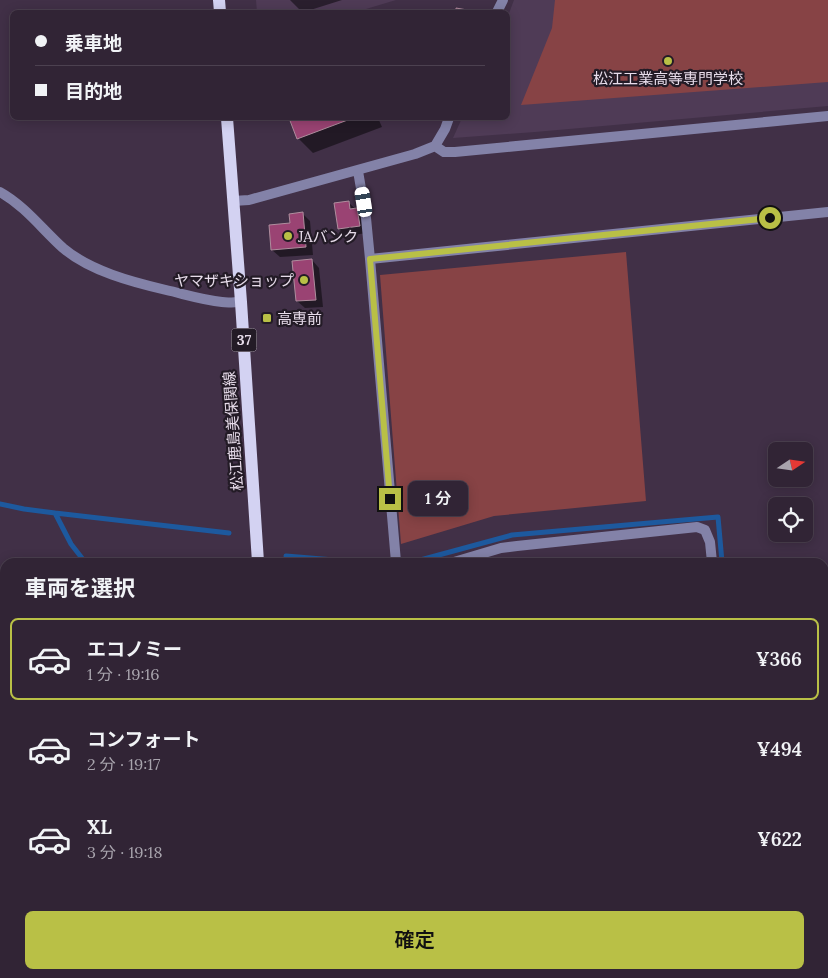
<!DOCTYPE html>
<html lang="ja">
<head>
<meta charset="utf-8">
<style>
  :root { --surface:#312435; --page:#3d3041; --text:#f1f3f6; --muted:#a8a4ad; --line:#4c4150; --accent:#b9c046 }
  body { margin:0; font-family:Lora,"Noto Sans JP",serif; background:var(--page); color:var(--text); height:100vh; display:flex; flex-direction:column; font-size:19px; white-space:nowrap }
  * { box-sizing:border-box; margin:0 }
  p { font-size:16px; color:var(--muted) }
  .icon { flex:none; width:28px; height:28px; fill:none; stroke:currentColor; stroke-width:2; stroke-linecap:round; stroke-linejoin:round }
  .map { position:relative; flex:1; overflow:hidden }
  .panel { position:absolute; left:0px; top:558px; width:829px; height:421px; display:flex; flex-direction:column; background:var(--surface); border-radius:15px 15px 0 0; box-shadow:0 2px 12px #0003,0 0 0 1px var(--line) }
  .panel>* { flex:none }
  .top-card { position:absolute; left:10px; top:10px; width:500px; height:110px; border-radius:8px; box-shadow:0 2px 12px #0003,0 0 0 1px var(--line); display:grid; align-content:center; height:110px; padding:0 25px; background:var(--surface) }
  .needle { width:32px; rotate:77deg }
  .buttons { position:absolute; left:768px; top:442px; display:grid; gap:10px }
  .buttons a { display:grid; place-items:center; width:45px; height:45px; border-radius:8px; background:var(--surface); box-shadow:0 2px 12px #0003,0 0 0 1px var(--line); font-size:25px }
  .end { position:absolute; width:22px; height:22px; margin:-11px; border:6px solid #b9c046; background:#111; box-shadow:0 0 0 2px #111 }
  .from { border-radius:50% }
  .bubble { position:absolute; height:35px; border-radius:8px; background:var(--surface); box-shadow:0 2px 12px #0003,0 0 0 1px var(--line); font-size:16px; font-weight:600; line-height:35px; text-align:center }
  .car { position:absolute; width:15px; height:30px; margin:-15px -8px; border-radius:6px; box-shadow:0 0 4px 1px #0007; background:linear-gradient(#fff 24%,#345 0 40%,#fff 0 76%,#345 0 86%,#fff 0) }
  .top-card b { display:flex; align-items:center; gap:18px; height:48px; font-size:19px }
  .top-card b+b { border-top:1px solid var(--line) }
  .top-card i { width:12px; height:12px; background:var(--text) }
  ul { padding:0; list-style:none }
  li { display:flex; align-items:center; gap:15px; height:82px; margin:0 10px 8px; padding:0 15px; border:2px solid transparent; border-radius:8px }
  li div { flex:1 }
  li b { display:block; font-size:19px }
  li em { font-style:normal; font-weight:600 }
  li.on { border-color:var(--accent) }
  li>.icon { width:45px; height:45px; stroke-width:1.5 }
  h2 { padding:0 25px; font-size:22px; line-height:60px }
  .primary-button { display:flex; gap:10px; margin-top:auto; padding:10px 25px }
  .primary-button a { flex:1; height:58px; border-radius:8px; background:var(--accent); color:#111; font-size:20px; font-weight:600; line-height:58px; text-align:center }
  .map>svg:first-child { display:block }
  .built { fill:#4f3b56 }
  .green { fill:#874345 }
  .forest { fill:#9c3c42 }
  .shadow { fill:#0007 }
  .lines { fill:none; stroke-linecap:round; stroke-linejoin:round }
  .stream { stroke:#1d599e; stroke-width:5 }
  .building { fill:#9a4373; stroke:#af8e9e }
  .service { stroke:#8382a8; stroke-width:9 }
  .minor { stroke:#8382a8; stroke-width:10 }
  .primary { stroke:#d3d2f2; stroke-width:12 }
  .route { stroke:#b9c046; stroke-width:6 }
  .poi-dot { fill:#b9c046; stroke:#231b26; stroke-width:2 }
  .labels { text-anchor:middle; dominant-baseline:central; stroke-width:4.5; stroke-linejoin:round; paint-order:stroke }
  .shield { fill:#231b26; stroke:#aca2af; stroke-width:1 }
  .shield-label { font-size:14px; font-weight:bold; fill:#e7dcea }
  .poi-label { font-size:15px; fill:#e7dcea; stroke:#231b26; text-anchor:start }
  .street-label { font-size:15px; fill:#e7dcea; stroke:#231b26 }
</style>
</head>
<body>
<div class="map">
<svg width="828" height="978" viewBox="0 0 828 978">
  <rect width="100%" height="100%" fill="#413047"/>
  <path class="built" d="M256,0H396L356,12H257Z
    M514,0H828V106L535,132L453,138L462,118H508V16Z"/>
  <path class="green" d="M555,0H828V82L521,105L552,28Z
    M626,252L646,501L494,516L401,544L380,275Z"/>
  <path class="forest" d="M824,942H828V978H677L688,974H824Z"/>
  <path class="shadow" d="M290,0H342L304,12H302Z
    M290,118H378L382,127L313,153L298,138Z
    M348,202L364,217L367,233L346,236L339,229Z
    M303,214L310,221L313,255L280,257L272,250L291,224Z
    M312,260L319,268L323,307L305,308L297,301Z"/>
  <g class="lines">
    <path class="stream" d="M0,504L24,509L55,513L71,544L85,562
      M55,513L229,533
      M286,556L358,562
      M413,562L512,535L718,517L722,562
      M368,974L371,978"/>
  </g>
  <path class="building" d="M456,8L473,11V12H456Z
    M289,118H353L297,139Z
    M349,201L350,209L357,208L360,226L338,229L334,203Z
    M303,212L306,247L271,250L269,225L290,223L289,214Z
    M312,259L316,300L296,301L292,261Z"/>
  <g class="lines">
    <path class="service" d="M397,974L398,978"/>
    <path class="minor" d="M497,12L503,0
      M435,146L444,152H455L828,116
      M358,171L366,218L370,259L828,212
      M0,192C25,206 42,229 63,248C90,271 132,282 166,290C184,294 203,300 222,302C228,303 235,302 241,302
      M233,201L249,200L415,154L435,146L445,129L449,118
      M370,259L396,562
      M454,562L501,548L517,546L697,527L705,530L710,542L712,562
      M824,680L828,679
      M0,839L5,838"/>
    <path class="primary" d="M219,0L220,12
      M227,118L241,302L258,562
      M326,974L328,978"/>
  </g>
  <g class="lines">
    <path class="route" d="M390,499L370,259L770,218"/>
  </g>
  <g class="poi-dot">
    <circle cx="668" cy="61" r="5"/>
    <circle cx="288" cy="236" r="5"/>
    <circle cx="304" cy="280" r="5"/>
    <rect x="262" y="313" width="10" height="10" rx="2.5"/>
  </g>
  <g class="labels">
    <rect class="shield" x="231.5" y="328.5" width="25" height="23" rx="4"/>
    <g class="shield-label">
      <text x="244" y="340">37</text>
    </g>
    <g class="poi-label">
      <text x="668" y="78" text-anchor="middle">松江工業高等専門学校</text>
      <text x="298" y="236">JAバンク</text>
      <text x="294" y="280" text-anchor="end">ヤマザキショップ</text>
      <text x="277" y="318">高専前</text>
    </g>
    <g class="street-label">
      <text transform="translate(233 431) rotate(-94)">松江鹿島美保関線</text>
    </g>
  </g>
</svg>
<div class="buttons">
<a><svg class="needle" viewBox="-14 -14 28 28"><path d="M0-13l5 13h-10z" fill="#e53935"/><path d="M0 13l5-13h-10z" fill="#a8a4ad"/></svg></a>
<a><svg class="icon" aria-label="locate" viewBox="0 0 24 24"><circle cx="12" cy="12" r="6"/><path d="M12 2v4M12 18v4M2 12h4M18 12h4"/></svg></a>
</div>
<i class="end from" style="left:770px;top:218px"></i>
<i class="end" style="left:390px;top:499px"></i>
<div class="bubble" style="left:408px;top:481px;width:60px">1 分</div>
<i class="car" style="left:364px;top:202px;rotate:351deg"></i>
<div class="top-card">
<b><i class="from"></i>乗車地</b>
<b><i></i>目的地</b>
</div>
<section class="panel">
<h2>車両を選択</h2>
<ul>
<li class="on"><svg class="icon" aria-label="car" viewBox="0 0 24 24"><path d="M5 17H2v-5l4-1 3-4h7l3 4 3 1v5h-3M9 17h6M6 11h13"/><circle cx="7" cy="17" r="2"/><circle cx="17" cy="17" r="2"/></svg><div><b>エコノミー</b><p>1 分 · 19:16</p></div><em>¥366</em></li>
<li><svg class="icon" aria-label="car" viewBox="0 0 24 24"><path d="M5 17H2v-5l4-1 3-4h7l3 4 3 1v5h-3M9 17h6M6 11h13"/><circle cx="7" cy="17" r="2"/><circle cx="17" cy="17" r="2"/></svg><div><b>コンフォート</b><p>2 分 · 19:17</p></div><em>¥494</em></li>
<li><svg class="icon" aria-label="car" viewBox="0 0 24 24"><path d="M5 17H2v-5l4-1 3-4h7l3 4 3 1v5h-3M9 17h6M6 11h13"/><circle cx="7" cy="17" r="2"/><circle cx="17" cy="17" r="2"/></svg><div><b>XL</b><p>3 分 · 19:18</p></div><em>¥622</em></li>
</ul>
<div class="primary-button"><a>確定</a></div>
</section>
</div>
</body>
</html>
